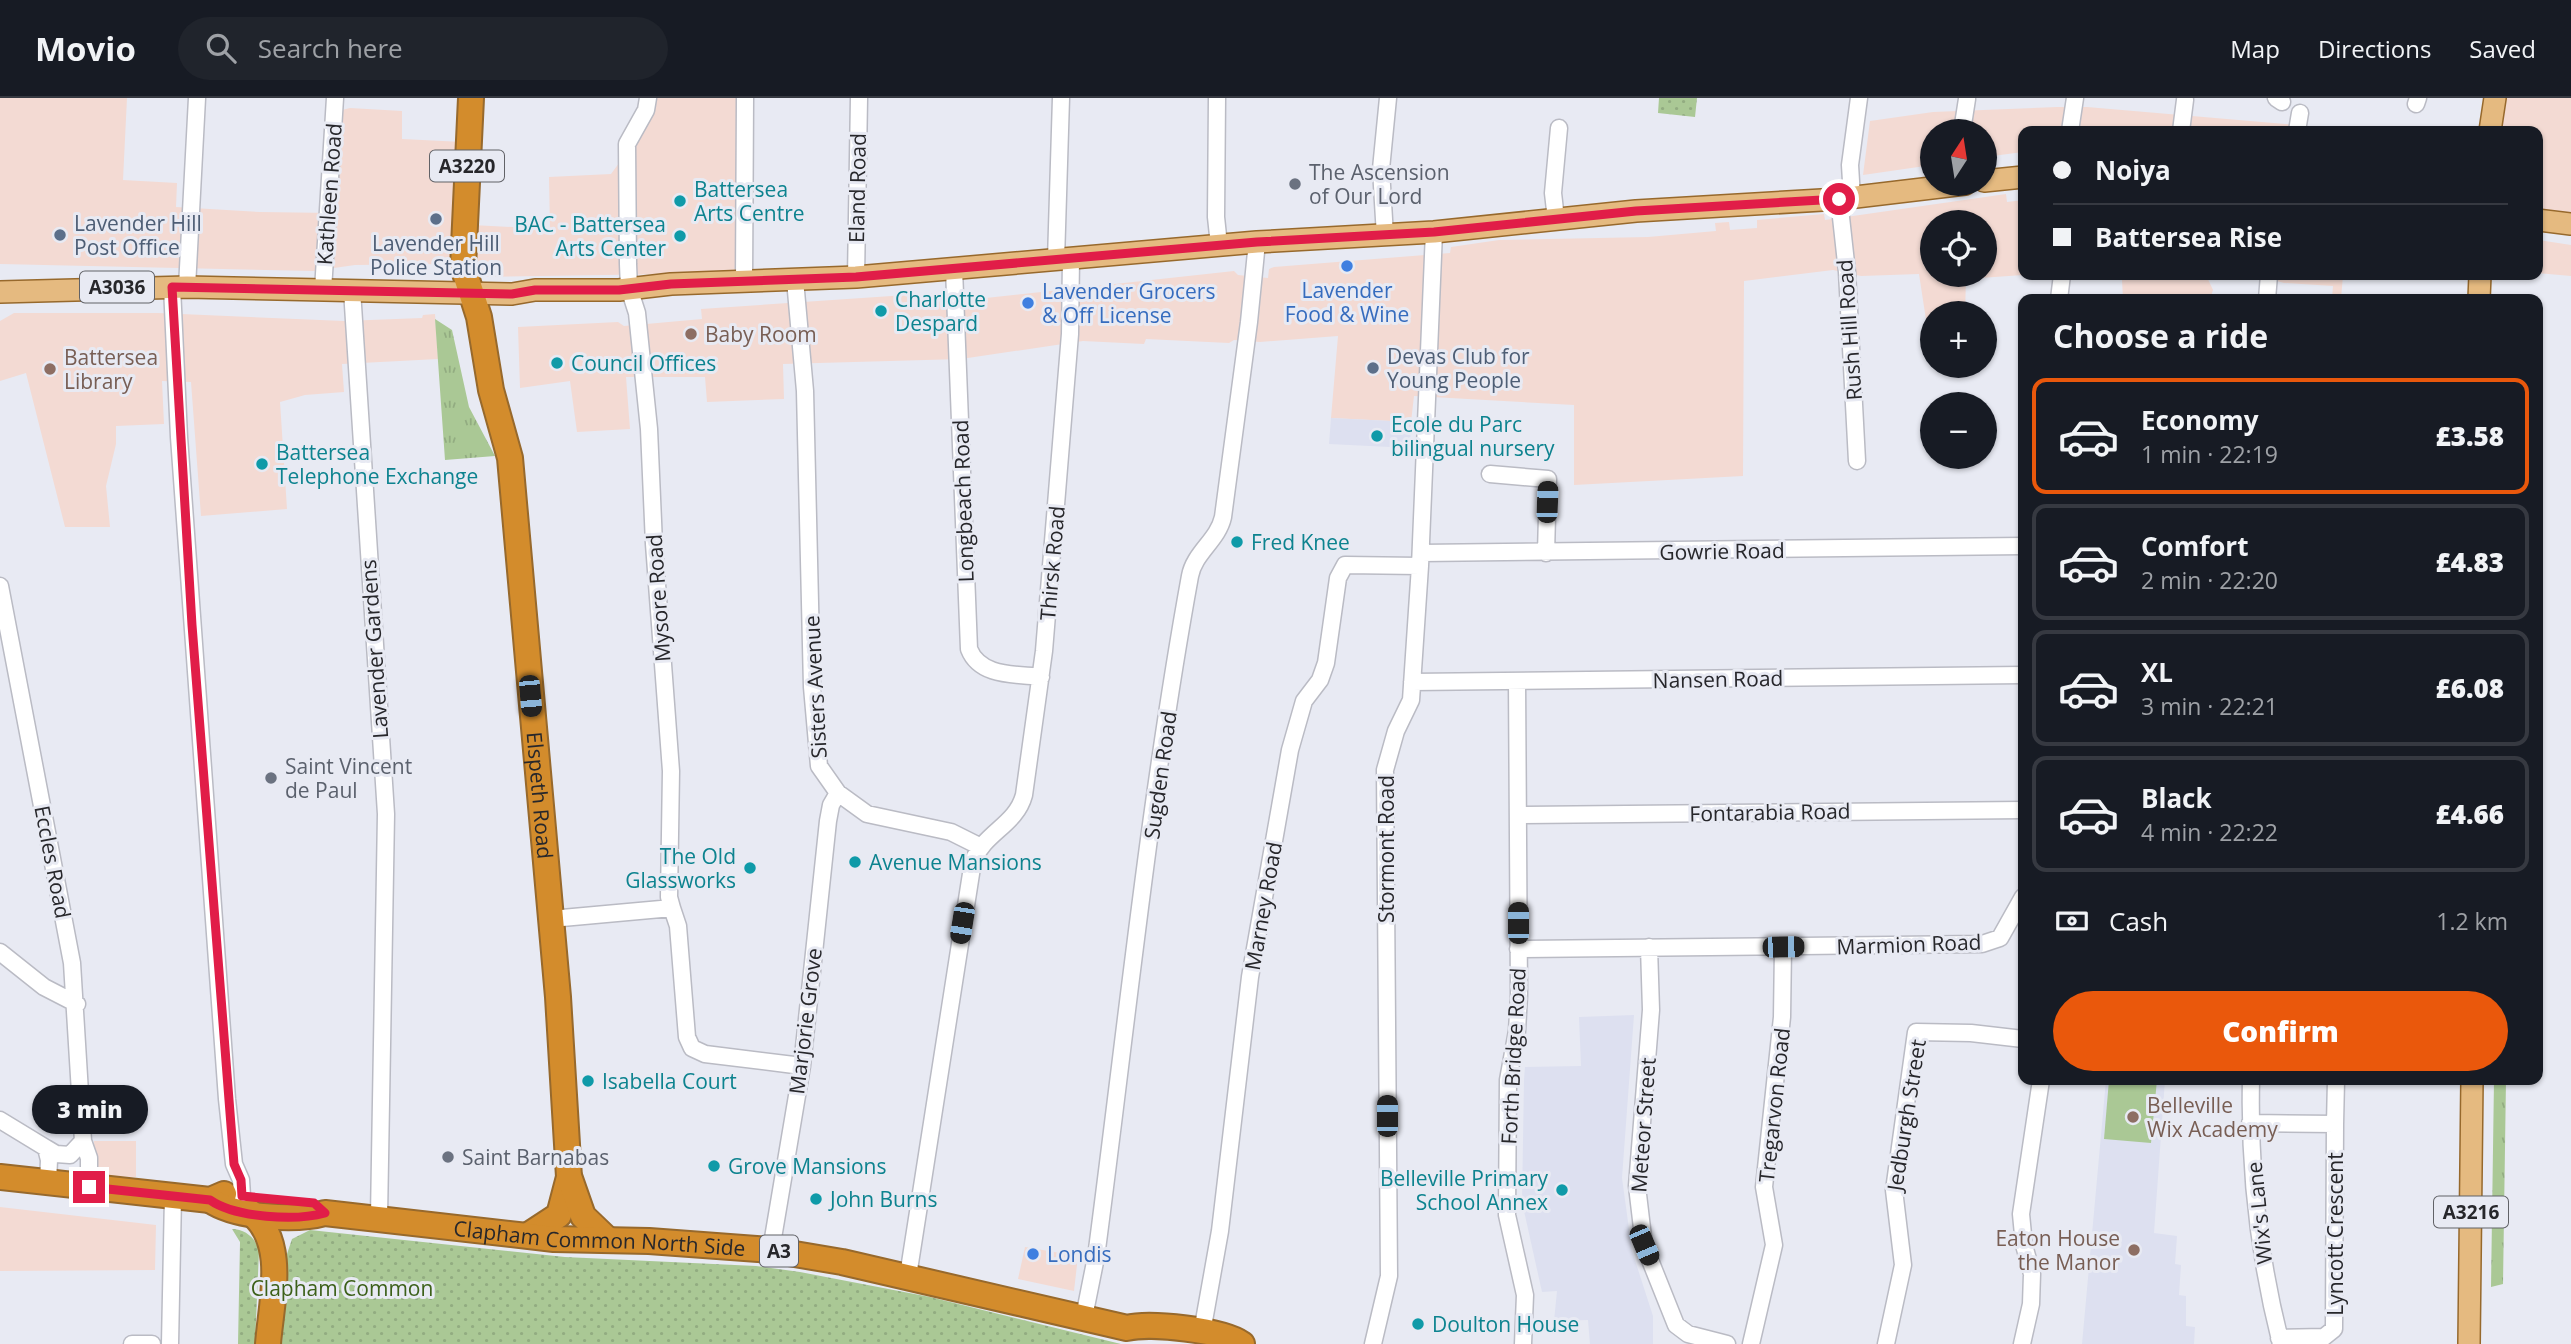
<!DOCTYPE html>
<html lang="en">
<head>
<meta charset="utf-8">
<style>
  :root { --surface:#171b24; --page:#20242c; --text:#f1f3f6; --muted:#9ea1a6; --line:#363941; --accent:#ea580c }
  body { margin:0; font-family:"Open Sans",sans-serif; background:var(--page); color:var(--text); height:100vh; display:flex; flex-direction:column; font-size:26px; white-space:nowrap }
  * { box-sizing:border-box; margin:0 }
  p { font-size:23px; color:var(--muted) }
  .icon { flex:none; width:38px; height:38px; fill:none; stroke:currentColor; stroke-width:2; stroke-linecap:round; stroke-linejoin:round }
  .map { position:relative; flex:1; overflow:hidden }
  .drawer { position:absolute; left:2018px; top:196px; width:525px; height:791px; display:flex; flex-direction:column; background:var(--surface); border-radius:14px; box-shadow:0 2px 5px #0004 }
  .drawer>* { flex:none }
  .guide { position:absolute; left:2018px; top:28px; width:525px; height:154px; border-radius:14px; box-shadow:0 2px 5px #0004; display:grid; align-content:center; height:154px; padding:0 35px; background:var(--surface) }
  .needle { width:46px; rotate:12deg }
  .buttons { position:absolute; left:1920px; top:21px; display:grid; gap:14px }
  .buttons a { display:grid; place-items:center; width:77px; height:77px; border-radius:50%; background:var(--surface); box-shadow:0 2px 5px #0004; font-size:35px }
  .end { position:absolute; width:32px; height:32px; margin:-16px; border:9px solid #e11d48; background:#fff; box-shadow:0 0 0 4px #fff }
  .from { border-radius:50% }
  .bubble { position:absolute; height:49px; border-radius:24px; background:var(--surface); box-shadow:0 2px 5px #0004; font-size:23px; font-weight:800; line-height:49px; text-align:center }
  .car { position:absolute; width:21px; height:42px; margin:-21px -10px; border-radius:9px; box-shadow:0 0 5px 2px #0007; background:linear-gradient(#222 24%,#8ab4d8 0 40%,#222 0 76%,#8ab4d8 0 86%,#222 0) }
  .guide b { display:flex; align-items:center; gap:24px; height:66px; font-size:26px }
  .guide b+b { border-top:2px solid var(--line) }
  .guide i { width:18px; height:18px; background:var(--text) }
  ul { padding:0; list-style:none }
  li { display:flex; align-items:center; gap:21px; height:116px; margin:0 14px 10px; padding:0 21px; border:4px solid var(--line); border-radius:14px }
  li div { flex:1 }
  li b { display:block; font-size:26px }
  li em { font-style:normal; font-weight:800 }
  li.current { border-color:var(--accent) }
  li>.icon { width:63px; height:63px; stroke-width:1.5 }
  h2 { padding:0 35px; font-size:32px; line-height:84px }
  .pay { display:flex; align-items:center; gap:18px; height:77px; padding:0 35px; font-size:26px }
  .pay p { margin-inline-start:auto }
  .primary-button { display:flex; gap:14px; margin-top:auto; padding:14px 35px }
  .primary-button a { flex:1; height:80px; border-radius:42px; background:var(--accent); color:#fff; font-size:28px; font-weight:800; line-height:80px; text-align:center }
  header { display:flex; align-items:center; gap:42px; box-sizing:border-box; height:98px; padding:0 35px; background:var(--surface); border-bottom:2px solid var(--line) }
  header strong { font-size:33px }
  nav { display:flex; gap:38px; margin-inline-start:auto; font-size:24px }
  .search { width:490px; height:63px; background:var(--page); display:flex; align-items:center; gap:18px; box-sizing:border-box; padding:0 24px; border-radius:38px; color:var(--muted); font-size:26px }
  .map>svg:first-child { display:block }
  .commercial { fill:#f3dad3; fill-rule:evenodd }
  .built { fill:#dde0f0 }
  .grass { fill:url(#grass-tufts) }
  .park { fill:url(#park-dots) }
  .pitch { fill:#aac895 }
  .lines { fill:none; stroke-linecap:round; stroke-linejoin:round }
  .minor-casing { stroke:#babbc4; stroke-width:19 }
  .major-casing { stroke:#97692c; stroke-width:24 }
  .highway-casing { stroke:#97692c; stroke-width:28 }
  .minor { stroke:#fff; stroke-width:16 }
  .major { stroke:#e5ba80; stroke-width:21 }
  .highway { stroke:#d38c2c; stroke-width:24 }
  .route { stroke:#e11d48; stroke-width:9 }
  .worship-dot { fill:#6b7280; stroke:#e8eaf3; stroke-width:2.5 }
  .culture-dot { fill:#0f9aa8; stroke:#e8eaf3; stroke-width:2.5 }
  .service-dot { fill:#5c6f8a; stroke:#e8eaf3; stroke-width:2.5 }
  .shop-dot { fill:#3f7fe0; stroke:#e8eaf3; stroke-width:2.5 }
  .education-dot { fill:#8d6e63; stroke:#e8eaf3; stroke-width:2.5 }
  .labels { text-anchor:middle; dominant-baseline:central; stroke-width:6; stroke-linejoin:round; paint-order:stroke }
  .shield { fill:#e8eaf3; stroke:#616267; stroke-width:2 }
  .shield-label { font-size:19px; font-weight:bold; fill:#27272b }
  .worship-label { font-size:21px; fill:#5b616d; stroke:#e8eaf3; text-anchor:start }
  .street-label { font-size:21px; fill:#27272b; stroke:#e8eaf3 }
  .culture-label { font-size:21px; fill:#0d838f; stroke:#e8eaf3; text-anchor:start }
  .service-label { font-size:21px; fill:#4e5e75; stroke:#e8eaf3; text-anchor:start }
  .shop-label { font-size:21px; fill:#366cbe; stroke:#e8eaf3; text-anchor:start }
  .education-label { font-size:21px; fill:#785e54; stroke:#e8eaf3; text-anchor:start }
  .park-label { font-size:21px; fill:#3c6019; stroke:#e8eaf3 }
</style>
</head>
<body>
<header>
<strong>Movio</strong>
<div class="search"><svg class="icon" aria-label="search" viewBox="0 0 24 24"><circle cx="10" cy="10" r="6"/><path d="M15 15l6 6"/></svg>Search here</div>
<nav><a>Map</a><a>Directions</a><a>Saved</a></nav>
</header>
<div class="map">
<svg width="2571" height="1246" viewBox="0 0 2571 1246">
  <defs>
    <pattern id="grass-tufts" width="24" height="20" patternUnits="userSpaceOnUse" patternTransform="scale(1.75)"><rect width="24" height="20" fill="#aac895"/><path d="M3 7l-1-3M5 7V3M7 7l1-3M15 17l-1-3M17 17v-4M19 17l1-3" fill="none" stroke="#92ac81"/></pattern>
    <pattern id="park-dots" width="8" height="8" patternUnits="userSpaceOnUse" patternTransform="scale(1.75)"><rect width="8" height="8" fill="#aac895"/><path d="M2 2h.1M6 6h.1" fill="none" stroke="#92ac81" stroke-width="1.8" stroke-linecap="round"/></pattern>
  </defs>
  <rect width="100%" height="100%" fill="#e8eaf3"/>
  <path class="commercial" d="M0,0H127L123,82L177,85L176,109L260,114L332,115L338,13L350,10L402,13V41L463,44L461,102L450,166L355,167L313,173L0,166Z
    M650,0H739L735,175L479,179L468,166L472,127L550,131L549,79L611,76L622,61Z
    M2505,0H2571V115L2538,113V33H2500Z
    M2057,9H2087L2367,33H2023V54L1985,59L1984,33H1932V67L1863,77L1870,23L1933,14Z
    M2006,96L2007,104L2023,102V177L1966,181L1965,215H1932V261L1919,176L1861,178L1833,172L1744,183L1743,378L1574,387V307L1414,298L1411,324L1331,320L1338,238L1260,244L1234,242L1229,245L1146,241L1144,246L1083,243L961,261L783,266L784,301L707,304L705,279H626L630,331L577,334L570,283L520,290L518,229L618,224L624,228L702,221L701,211L936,195L940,205L1234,173L1238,177L1268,180L1269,171L1274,169L1450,155L1451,149L1499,142L1648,139L1716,133L1715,125L1729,124L1730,132L1757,130V122L1824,116L1825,122ZM1932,124H1984V177H1932Z
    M2538,142L2571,147V178L2538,175Z
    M2085,177H2206L2213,192L2210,201H2123L2122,182Z
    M2256,177H2343L2341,201H2332L2333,188L2284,185Z
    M14,215H158L344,223L422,220L423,217L435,216L438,261L342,266L344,294L305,297L280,304L287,411L201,418L191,284L162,283L164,326L116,328V346L106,388L110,429H65L26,275L0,283V223Z
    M94,1043H136V1079L101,1078L95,1068Z
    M0,1109L156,1127L155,1172L0,1173Z
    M1025,1149L1078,1158L1074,1193L1018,1181Z"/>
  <path class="built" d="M1331,320L1411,324L1410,350L1329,346Z
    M1634,917L1622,1080L1632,1153L1653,1218V1246H1590L1588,1222L1554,1223L1557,1193L1542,1194L1522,1104L1524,981L1525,969L1581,968L1579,919Z
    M2106,982H2165L2154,1135L2177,1138L2175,1166L2181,1167L2179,1197L2186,1198V1228L2195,1229L2194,1246H2082Z"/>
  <path class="grass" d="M435,221L452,232L469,309L495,358L445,362Z
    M2494,982H2506L2503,1186L2491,1189Z"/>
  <path class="park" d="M1659,0H1697L1695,19L1658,15Z
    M232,1131C245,1131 256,1140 259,1153L255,1246H238L240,1144Z
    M310,1132L565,1159L756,1168L800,1174L930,1199L1121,1246H282L286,1159L292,1141Z"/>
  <path class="pitch" d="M2109,982H2157L2151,1045L2104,1041Z"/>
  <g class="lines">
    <defs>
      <path id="minor" d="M1217,0L1216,119L1219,147
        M2276,0L2282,4
        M2416,6L2418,0
        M1962,33L1967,1
        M2070,33L2075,0
        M2181,33L2185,2
        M2297,33L2300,15
        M1852,100L1850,67L1859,0
        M1839,101L1847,174L1857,363
        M1556,121L1553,95L1559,30
        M1385,138L1381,71L1388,0
        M1056,162L1061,0
        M954,171L969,551C980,579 1015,576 1041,579
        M856,179L859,0
        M795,182L805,293L812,589L819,668L838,695L867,716L951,734L979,748
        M744,183L745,0
        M172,189L179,339L227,1001L234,1066L241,1082L242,1098
        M187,189L197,0
        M323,192L335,0
        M352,192L386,716L379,1119
        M2059,201L2062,177
        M2267,201L2269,177
        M1490,376L1548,381L1546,455
        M1421,455L2023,448
        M0,488L72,865L83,1043L89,1060V1089
        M1517,583L1519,897L1517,933L1508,982L1507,1117L1525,1197L1523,1246
        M1412,584L2023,577
        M1518,717L2023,712
        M672,810L678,828L687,939L692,950L705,956L802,968
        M551,821L672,810L669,799L671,673L654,446L649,331L637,215L629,190L628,166L627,46L646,12L648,0
        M1649,849L1651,912L1637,1088L1644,1147L1676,1227L1688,1236L1727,1246
        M1518,851L1982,846L2000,840L2023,799
        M0,854L44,889L77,906
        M2251,982C2249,1070 2259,1160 2281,1246
        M0,1022L46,1050L49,1062L48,1084
        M2250,1025L2335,1026L2334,1231L2324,1239L2279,1240
        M2335,1026L2336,982
        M46,1050L56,1056L70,1057L83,1043
        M771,1152L802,968L828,723L831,707L838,695
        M908,1178L973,763C985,734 1016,727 1024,697L1044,553L1070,236L1071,160
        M1084,1219L1096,1159C1126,932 1149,703 1190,478C1194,455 1218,442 1223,419L1249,224L1257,144
        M1202,1234L1220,1133L1250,879L1290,652L1304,603L1320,582L1326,565L1338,480L1345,467L1420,468
        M132,1246H152
        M170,1246L173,1098
        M1373,1246L1389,1178L1385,672L1396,633L1411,602L1420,468L1434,134
        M1751,1246L1774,1147L1764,1089L1782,919L1783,849
        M1886,1246L1903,1167L1894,1092L1916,934L1971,935L2023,941
        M2022,1246L2031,1206L2032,1176L2024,1147L2021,1116L2041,982"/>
      <path id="major" d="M2490,33L2495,0
        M1984,83L2023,79
        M2538,122L2571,126
        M0,194L187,189L512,196L535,192H619L671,186L856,179L1257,144L1434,134L1636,113L1839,101L1965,86
        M2479,201L2480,177
        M2469,1246L2472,982"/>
      <g id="highway">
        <path id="s1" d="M471,0L463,169L479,219L491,292L510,360L558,899L569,1079L559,1117L530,1136"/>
        <path d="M0,1079L210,1102L224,1096"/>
        <path d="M570,1081L583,1118L607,1141"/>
        <path id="s2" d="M210,1102C236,1120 296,1123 325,1115L554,1141L649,1143L771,1152L842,1164L1127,1230C1150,1224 1222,1232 1242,1246"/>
        <path d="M250,1114C288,1143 271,1205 268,1246"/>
      </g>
    </defs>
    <use href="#minor" class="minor-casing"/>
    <use href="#major" class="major-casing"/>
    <use href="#highway" class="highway-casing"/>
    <use href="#minor" class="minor"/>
    <use href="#major" class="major"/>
    <use href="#highway" class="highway"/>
  </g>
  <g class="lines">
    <path class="route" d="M89,1089L210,1102C236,1120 296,1123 325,1115L314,1105L242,1098L241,1082L234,1066L192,527L172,189L512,196L535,192H619L671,186L856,179L1257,144L1434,134L1636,113L1839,101"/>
  </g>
  <g class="worship-dot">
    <circle cx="1295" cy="86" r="7"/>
    <circle cx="271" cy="680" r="7"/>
    <circle cx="448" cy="1059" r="7"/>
  </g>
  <g class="culture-dot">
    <circle cx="680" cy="103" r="7"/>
    <circle cx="680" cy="138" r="7"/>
    <circle cx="881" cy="213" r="7"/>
    <circle cx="557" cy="265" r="7"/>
    <circle cx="1377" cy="338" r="7"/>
    <circle cx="262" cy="366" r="7"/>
    <circle cx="1237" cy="444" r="7"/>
    <circle cx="855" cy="764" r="7"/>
    <circle cx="750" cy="770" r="7"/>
    <circle cx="588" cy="983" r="7"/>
    <circle cx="714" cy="1068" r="7"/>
    <circle cx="1562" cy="1092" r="7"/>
    <circle cx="816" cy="1101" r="7"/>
    <circle cx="1418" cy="1226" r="7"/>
  </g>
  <g class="service-dot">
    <circle cx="436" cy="121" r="7"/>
    <circle cx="60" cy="137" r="7"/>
    <circle cx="1373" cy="270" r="7"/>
  </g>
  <g class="shop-dot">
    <circle cx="1347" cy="168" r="7"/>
    <circle cx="1028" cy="205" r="7"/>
    <circle cx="1033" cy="1156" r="7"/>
  </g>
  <g class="education-dot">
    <circle cx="691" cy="236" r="7"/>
    <circle cx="50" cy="271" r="7"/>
    <circle cx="2133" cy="1019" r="7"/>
    <circle cx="2134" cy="1152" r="7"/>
  </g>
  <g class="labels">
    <g class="shield">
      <rect x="430" y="52.5" width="74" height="31" rx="5"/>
      <rect x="80" y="173.5" width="74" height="31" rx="5"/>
      <rect x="2434" y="1098.5" width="74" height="31" rx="5"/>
      <rect x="760" y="1137.5" width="38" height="31" rx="5"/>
    </g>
    <g class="shield-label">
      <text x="467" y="68">A3220</text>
      <text x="117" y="189">A3036</text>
      <text x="2471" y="1114">A3216</text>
      <text x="779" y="1153">A3</text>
    </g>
    <g class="worship-label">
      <text x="1309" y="74">The Ascension<tspan x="1309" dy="24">of Our Lord</tspan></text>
      <text x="285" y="668">Saint Vincent<tspan x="285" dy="24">de Paul</tspan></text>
      <text x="462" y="1059">Saint Barnabas</text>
    </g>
    <g class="street-label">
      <text transform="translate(857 90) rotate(-89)">Eland Road</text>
      <text transform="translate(329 96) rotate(-86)">Kathleen Road</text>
      <text transform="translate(1849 232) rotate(-94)">Rush Hill Road</text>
      <text transform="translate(963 403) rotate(-92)">Longbeach Road</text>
      <text transform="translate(1722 453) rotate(-1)">Gowrie Road</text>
      <text transform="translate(1052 465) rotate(-85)">Thirsk Road</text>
      <text transform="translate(658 500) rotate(-94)">Mysore Road</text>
      <text transform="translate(374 551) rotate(-94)">Lavender Gardens</text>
      <text transform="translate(1718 581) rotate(-1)">Nansen Road</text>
      <text transform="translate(815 589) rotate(-93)">Sisters Avenue</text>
      <text transform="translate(1160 677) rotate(-82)">Sugden Road</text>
      <text stroke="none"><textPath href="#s1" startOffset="705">Elspeth Road</textPath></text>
      <text transform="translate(1770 714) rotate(-1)">Fontarabia Road</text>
      <text transform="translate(1386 751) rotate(-90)">Stormont Road</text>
      <text transform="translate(53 764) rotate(79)">Eccles Road</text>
      <text transform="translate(1263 808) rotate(-80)">Marney Road</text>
      <text transform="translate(1909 846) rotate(-2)">Marmion Road</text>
      <text transform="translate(805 923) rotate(-83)">Marjorie Grove</text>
      <text transform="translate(1513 958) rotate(-87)">Forth Bridge Road</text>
      <text transform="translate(1774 1007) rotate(-84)">Tregarvon Road</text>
      <text transform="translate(1906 1017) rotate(-81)">Jedburgh Street</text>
      <text transform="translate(1643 1027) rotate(-86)">Meteor Street</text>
      <text transform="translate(2259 1115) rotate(-96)">Wix's Lane</text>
      <text transform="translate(2335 1136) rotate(-90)">Lyncott Crescent</text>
      <text stroke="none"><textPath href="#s2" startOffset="394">Clapham Common North Side</textPath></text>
    </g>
    <g class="culture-label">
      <text x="694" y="91">Battersea<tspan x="694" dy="24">Arts Centre</tspan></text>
      <text x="666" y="126" text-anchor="end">BAC - Battersea<tspan x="666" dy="24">Arts Center</tspan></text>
      <text x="895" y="201">Charlotte<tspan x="895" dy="24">Despard</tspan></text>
      <text x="571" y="265">Council Offices</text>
      <text x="1391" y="326">Ecole du Parc<tspan x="1391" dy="24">bilingual nursery</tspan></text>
      <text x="276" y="354">Battersea<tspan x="276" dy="24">Telephone Exchange</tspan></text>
      <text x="1251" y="444">Fred Knee</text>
      <text x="736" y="758" text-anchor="end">The Old<tspan x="736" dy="24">Glassworks</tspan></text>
      <text x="869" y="764">Avenue Mansions</text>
      <text x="602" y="983">Isabella Court</text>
      <text x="728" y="1068">Grove Mansions</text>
      <text x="1548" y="1080" text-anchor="end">Belleville Primary<tspan x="1548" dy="24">School Annex</tspan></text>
      <text x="830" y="1101">John Burns</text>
      <text x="1432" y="1226">Doulton House</text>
    </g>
    <g class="service-label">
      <text x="74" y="125">Lavender Hill<tspan x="74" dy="24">Post Office</tspan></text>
      <text x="436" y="145" text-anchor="middle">Lavender Hill<tspan x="436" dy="24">Police Station</tspan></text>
      <text x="1387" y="258">Devas Club for<tspan x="1387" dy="24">Young People</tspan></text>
    </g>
    <g class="shop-label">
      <text x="1347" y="192" text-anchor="middle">Lavender<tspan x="1347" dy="24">Food &amp; Wine</tspan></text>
      <text x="1042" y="193">Lavender Grocers<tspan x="1042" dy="24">&amp; Off License</tspan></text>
      <text x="1047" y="1156">Londis</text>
    </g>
    <g class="education-label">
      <text x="705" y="236">Baby Room</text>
      <text x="64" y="259">Battersea<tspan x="64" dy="24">Library</tspan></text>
      <text x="2147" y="1007">Belleville<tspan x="2147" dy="24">Wix Academy</tspan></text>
      <text x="2120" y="1140" text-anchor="end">Eaton House<tspan x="2120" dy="24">the Manor</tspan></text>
    </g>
    <g class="park-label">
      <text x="342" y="1190">Clapham Common</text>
    </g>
  </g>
</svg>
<div class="buttons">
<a><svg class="needle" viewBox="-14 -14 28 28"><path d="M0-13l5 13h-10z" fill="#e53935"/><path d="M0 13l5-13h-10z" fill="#9ea1a6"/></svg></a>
<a><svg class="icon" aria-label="locate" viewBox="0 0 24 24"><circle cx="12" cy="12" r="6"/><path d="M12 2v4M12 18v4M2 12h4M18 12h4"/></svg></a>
<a>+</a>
<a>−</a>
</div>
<i class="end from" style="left:1839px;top:101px"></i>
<i class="end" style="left:89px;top:1089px"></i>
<div class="bubble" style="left:32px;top:987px;width:116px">3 min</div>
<i class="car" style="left:1547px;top:404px;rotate:2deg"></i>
<i class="car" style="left:530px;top:598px;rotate:175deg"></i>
<i class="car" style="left:962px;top:825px;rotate:189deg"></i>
<i class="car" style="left:1518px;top:825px;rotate:0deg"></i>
<i class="car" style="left:1783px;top:849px;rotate:89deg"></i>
<i class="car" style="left:1387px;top:1018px;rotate:0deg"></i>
<i class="car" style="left:1644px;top:1147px;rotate:157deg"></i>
<div class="guide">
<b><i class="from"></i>Noiya</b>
<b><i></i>Battersea Rise</b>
</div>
<section class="drawer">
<h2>Choose a ride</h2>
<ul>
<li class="current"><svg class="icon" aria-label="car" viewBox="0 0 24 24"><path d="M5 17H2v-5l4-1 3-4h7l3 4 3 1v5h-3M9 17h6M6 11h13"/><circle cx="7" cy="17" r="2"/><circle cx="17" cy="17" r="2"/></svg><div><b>Economy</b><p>1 min · 22:19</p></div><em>£3.58</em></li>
<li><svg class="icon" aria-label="car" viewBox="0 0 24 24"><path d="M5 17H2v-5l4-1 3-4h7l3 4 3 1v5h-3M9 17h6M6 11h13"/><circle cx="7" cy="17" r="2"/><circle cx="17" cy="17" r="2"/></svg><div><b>Comfort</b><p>2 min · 22:20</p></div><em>£4.83</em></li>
<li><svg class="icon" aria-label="car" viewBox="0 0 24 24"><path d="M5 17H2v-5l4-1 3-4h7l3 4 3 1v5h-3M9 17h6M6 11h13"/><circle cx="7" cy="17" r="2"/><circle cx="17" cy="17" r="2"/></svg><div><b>XL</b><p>3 min · 22:21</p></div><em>£6.08</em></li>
<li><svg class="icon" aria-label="car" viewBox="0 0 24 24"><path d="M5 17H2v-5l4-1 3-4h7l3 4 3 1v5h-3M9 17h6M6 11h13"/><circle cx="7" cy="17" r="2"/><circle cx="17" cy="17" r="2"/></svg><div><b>Black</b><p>4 min · 22:22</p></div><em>£4.66</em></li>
</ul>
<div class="pay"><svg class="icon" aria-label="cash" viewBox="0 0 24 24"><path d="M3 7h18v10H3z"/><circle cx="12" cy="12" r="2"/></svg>Cash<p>1.2 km</p></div>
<div class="primary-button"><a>Confirm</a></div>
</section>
</div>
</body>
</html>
